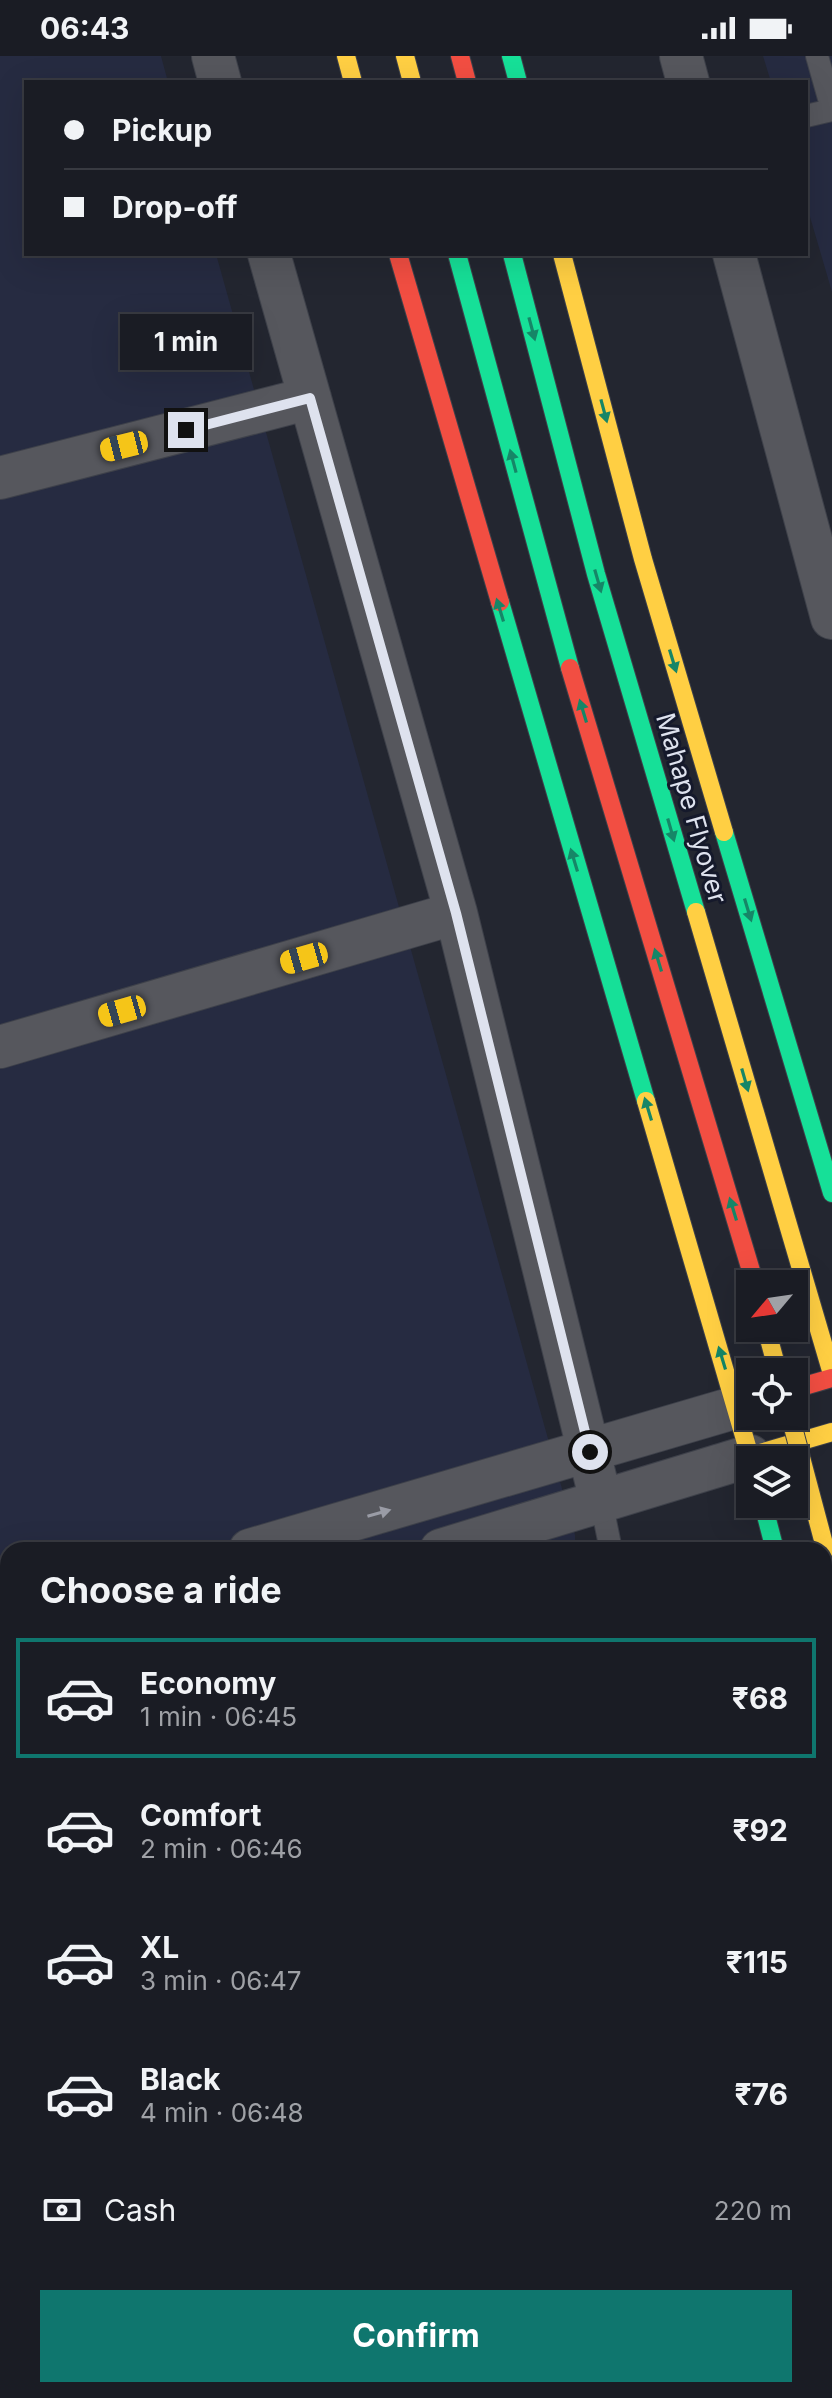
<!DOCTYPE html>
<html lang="en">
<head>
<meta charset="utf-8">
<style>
  :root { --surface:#1a1c24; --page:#23252c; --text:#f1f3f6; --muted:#9fa1a6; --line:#383a41; --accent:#0f766e }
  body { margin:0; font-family:Inter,sans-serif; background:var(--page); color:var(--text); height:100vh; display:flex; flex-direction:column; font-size:30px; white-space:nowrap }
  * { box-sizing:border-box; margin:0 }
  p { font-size:26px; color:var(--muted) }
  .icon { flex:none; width:44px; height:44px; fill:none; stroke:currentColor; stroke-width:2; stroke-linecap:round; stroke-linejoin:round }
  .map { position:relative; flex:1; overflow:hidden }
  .drawer { position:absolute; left:0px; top:1486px; width:832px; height:856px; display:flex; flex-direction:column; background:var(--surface); border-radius:24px 24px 0 0; box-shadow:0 8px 32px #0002,0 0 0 2px var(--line) }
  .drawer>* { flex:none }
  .guide { position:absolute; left:24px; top:24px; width:784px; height:176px; border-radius:0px; box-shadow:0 8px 32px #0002,0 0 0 2px var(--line); display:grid; align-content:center; height:176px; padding:0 40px; background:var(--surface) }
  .needle { width:52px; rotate:241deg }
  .tools { position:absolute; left:736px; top:1214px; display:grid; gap:16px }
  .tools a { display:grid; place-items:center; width:72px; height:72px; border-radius:0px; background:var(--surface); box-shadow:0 8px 32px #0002,0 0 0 2px var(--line); font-size:40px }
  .end { position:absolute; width:36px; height:36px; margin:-18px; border:10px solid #dee2ee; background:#111; box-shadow:0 0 0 4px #111 }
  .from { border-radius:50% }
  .bubble { position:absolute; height:56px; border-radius:0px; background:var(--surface); box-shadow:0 8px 32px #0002,0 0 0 2px var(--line); font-size:26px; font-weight:700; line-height:56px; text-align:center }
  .car { position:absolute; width:24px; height:48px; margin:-24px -12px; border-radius:10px; box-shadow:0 0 6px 2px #0007; background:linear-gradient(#f5c518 24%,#345 0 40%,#f5c518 0 76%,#345 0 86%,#f5c518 0) }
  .guide b { display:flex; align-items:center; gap:28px; height:76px; font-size:30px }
  .guide b+b { border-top:2px solid var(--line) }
  .guide i { width:20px; height:20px; background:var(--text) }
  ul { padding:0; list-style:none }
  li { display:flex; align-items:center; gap:24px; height:120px; margin:0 16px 12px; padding:0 24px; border:4px solid transparent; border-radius:0px }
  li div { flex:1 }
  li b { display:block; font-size:30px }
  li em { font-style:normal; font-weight:700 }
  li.active { border-color:var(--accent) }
  li>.icon { width:72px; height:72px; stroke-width:1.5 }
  h2 { padding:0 40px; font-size:36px; line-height:96px }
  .pay { display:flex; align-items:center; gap:20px; height:88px; padding:0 40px; font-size:30px }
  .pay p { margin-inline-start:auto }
  .button { display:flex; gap:16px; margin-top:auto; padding:16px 40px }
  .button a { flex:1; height:92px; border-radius:0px; background:var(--accent); color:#fff; font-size:32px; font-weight:700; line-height:92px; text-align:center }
  .status { display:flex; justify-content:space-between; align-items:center; height:56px; padding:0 40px; background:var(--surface); direction:ltr }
  .status svg { height:22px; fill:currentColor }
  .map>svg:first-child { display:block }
  .built { fill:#262b41 }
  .green { fill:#2b3254 }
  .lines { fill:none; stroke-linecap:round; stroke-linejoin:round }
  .lane-casing { stroke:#3e414a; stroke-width:24 }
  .street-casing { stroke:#3e414a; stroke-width:44 }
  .fast-casing { stroke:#3e414a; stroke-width:20 }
  .slow-casing { stroke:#3e414a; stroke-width:20 }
  .jam-casing { stroke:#3e414a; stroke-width:20 }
  .lane { stroke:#56575d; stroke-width:22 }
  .street { stroke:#56575d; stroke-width:42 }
  .fast { stroke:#16e098; stroke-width:18 }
  .slow { stroke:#ffcf43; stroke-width:18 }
  .jam { stroke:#f24e42; stroke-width:18 }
  .slow-bridge-casing { stroke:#3e414a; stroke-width:20; stroke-linecap:butt }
  .slow-bridge { stroke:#ffcf43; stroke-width:18 }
  .oneway { fill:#168667 }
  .oneway2 { fill:#9a9ca6 }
  .route { stroke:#dee2ee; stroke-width:10 }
  .labels { text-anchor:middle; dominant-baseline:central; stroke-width:6; stroke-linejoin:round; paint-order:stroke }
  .street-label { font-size:26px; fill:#dee2ee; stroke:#15192b }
</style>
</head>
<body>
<div class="status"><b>06:43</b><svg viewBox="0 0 49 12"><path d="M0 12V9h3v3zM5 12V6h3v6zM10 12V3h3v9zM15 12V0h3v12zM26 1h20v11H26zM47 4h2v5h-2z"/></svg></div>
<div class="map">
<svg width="832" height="2342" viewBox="0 0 832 2342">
  <rect width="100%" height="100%" fill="#232630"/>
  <path class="built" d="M0,0H161L168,26H26V198H216L575,1479V1494H8V1932L0,1922Z
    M763,0H832V236L806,147V26H771Z
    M326,2334H431L424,2342H332Z"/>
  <path class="green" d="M0,1922L8,1932V2334H326L332,2342H0Z"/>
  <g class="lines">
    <defs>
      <path id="lane" d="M817,0L832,53
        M806,60L832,54
        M601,1445L611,1494
        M832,2315V2322
        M606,2342L607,2334
        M740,2342L763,2334"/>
      <path id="street" d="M213,0L220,26
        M681,0L688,26
        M269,198L456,857L601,1445
        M734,198L832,562
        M0,422L310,342
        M0,991L456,857
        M250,1494L737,1351
        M441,1494L750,1400
        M0,1566L8,1564
        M0,1621L8,1618"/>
      <path id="fast" d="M511,0L518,26
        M457,198L570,612
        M512,198L596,518L696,856
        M500,546L646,1045
        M724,776L832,1137
        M763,1448L775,1494
        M824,1697L832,1729"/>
      <path id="slow" d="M346,0L353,26
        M405,0L412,26
        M562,198L643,503L724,776
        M696,856L832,1318
        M646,1045L751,1404
        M766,1272L778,1316
        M750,1400L832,1376"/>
      <path id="jam" d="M460,0L467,26
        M398,198L500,546
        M570,612L755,1228
        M794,1333L832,1322"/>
    </defs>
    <use href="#lane" class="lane-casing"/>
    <use href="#street" class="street-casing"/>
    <use href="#fast" class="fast-casing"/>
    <use href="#slow" class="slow-casing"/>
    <use href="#jam" class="jam-casing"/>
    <use href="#lane" class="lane"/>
    <use href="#street" class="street"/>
    <use href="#fast" class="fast"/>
    <use href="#slow" class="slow"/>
    <use href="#jam" class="jam"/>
    <defs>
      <path id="slow-bridge" d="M790,1360L832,1518"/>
    </defs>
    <use href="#slow-bridge" class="slow-bridge-casing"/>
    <use href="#slow-bridge" class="slow-bridge"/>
  </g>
  <defs><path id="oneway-solid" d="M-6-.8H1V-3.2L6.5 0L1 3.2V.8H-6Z" transform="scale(2)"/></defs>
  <g class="oneway">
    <use href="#oneway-solid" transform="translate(532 273) rotate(75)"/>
    <use href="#oneway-solid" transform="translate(604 355) rotate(75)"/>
    <use href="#oneway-solid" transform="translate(513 405) rotate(-105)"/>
    <use href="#oneway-solid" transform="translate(598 525) rotate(74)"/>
    <use href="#oneway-solid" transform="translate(500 554) rotate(-107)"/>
    <use href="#oneway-solid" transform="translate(673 605) rotate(73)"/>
    <use href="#oneway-solid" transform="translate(583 655) rotate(-107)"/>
    <use href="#oneway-solid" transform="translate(671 774) rotate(74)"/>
    <use href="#oneway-solid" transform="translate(574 804) rotate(-107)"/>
    <use href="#oneway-solid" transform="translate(748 854) rotate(73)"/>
    <use href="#oneway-solid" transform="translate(658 904) rotate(-107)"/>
    <use href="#oneway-solid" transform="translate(745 1024) rotate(74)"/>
    <use href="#oneway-solid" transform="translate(648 1053) rotate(-107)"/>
    <use href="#oneway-solid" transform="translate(733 1153) rotate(-107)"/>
    <use href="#oneway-solid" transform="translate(722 1302) rotate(-107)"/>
  </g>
  <use class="oneway2" href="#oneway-solid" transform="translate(379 1457) rotate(-16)"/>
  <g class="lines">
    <path class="route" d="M186,374L310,342L456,857L590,1396"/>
  </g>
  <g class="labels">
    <g class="street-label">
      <text transform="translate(692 752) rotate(74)">Mahape Flyover</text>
    </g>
  </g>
</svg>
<div class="tools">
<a><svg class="needle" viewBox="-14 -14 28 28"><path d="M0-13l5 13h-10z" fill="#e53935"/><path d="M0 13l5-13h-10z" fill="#9fa1a6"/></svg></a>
<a><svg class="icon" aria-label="locate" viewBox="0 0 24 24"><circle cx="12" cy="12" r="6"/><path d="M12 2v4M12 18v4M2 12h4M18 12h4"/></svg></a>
<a><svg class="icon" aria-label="layers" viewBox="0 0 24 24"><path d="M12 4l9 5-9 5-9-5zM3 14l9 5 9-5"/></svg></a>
</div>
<i class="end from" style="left:590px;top:1396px"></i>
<i class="end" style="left:186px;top:374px"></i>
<div class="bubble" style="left:120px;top:258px;width:132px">1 min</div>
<i class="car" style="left:124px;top:390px;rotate:256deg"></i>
<i class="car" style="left:304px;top:902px;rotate:254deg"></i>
<i class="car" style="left:122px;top:955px;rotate:254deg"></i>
<div class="guide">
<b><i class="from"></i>Pickup</b>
<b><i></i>Drop-off</b>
</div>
<section class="drawer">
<h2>Choose a ride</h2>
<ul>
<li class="active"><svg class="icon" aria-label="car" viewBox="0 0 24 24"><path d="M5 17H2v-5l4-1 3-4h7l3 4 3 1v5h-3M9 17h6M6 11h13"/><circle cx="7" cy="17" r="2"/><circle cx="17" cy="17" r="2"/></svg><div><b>Economy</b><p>1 min · 06:45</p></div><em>₹68</em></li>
<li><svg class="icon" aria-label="car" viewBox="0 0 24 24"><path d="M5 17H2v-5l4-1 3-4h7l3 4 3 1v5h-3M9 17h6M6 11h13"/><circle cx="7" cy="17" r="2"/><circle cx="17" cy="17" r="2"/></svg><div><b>Comfort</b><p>2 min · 06:46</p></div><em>₹92</em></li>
<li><svg class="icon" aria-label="car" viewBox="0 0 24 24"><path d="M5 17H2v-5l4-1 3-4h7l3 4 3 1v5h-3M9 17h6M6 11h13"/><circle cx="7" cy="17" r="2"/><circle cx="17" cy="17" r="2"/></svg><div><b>XL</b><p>3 min · 06:47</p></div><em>₹115</em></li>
<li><svg class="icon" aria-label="car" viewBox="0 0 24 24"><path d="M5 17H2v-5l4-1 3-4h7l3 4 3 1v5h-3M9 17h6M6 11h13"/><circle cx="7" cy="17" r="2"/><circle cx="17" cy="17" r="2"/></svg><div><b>Black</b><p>4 min · 06:48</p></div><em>₹76</em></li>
</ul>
<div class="pay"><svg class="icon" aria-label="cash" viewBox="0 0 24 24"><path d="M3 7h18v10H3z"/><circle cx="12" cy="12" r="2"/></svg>Cash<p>220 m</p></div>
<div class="button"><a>Confirm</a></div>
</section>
</div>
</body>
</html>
